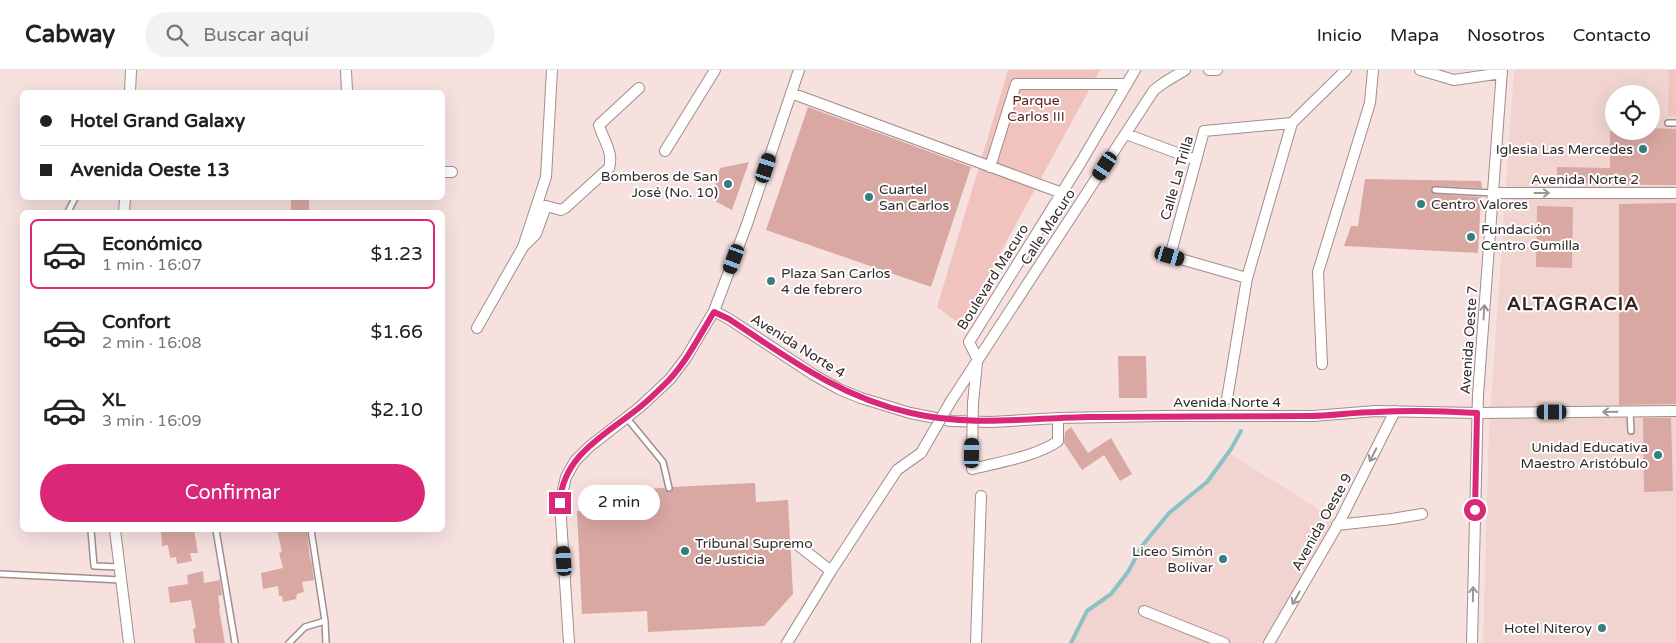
<!DOCTYPE html>
<html lang="es">
<head>
<meta charset="utf-8">
<style>
  :root { --surface:#fff; --page:#f2f2f2; --text:#222; --muted:#767676; --line:#e0e0e0; --accent:#db2777 }
  body { margin:0; font-family:"Varela Round",sans-serif; background:var(--page); color:var(--text); height:100vh; display:flex; flex-direction:column; font-size:19px; white-space:nowrap }
  * { box-sizing:border-box; margin:0 }
  p { font-size:16px; color:var(--muted) }
  .icon { flex:none; width:28px; height:28px; fill:none; stroke:currentColor; stroke-width:2; stroke-linecap:round; stroke-linejoin:round }
  .map { position:relative; flex:1; overflow:hidden }
  .sheet { position:absolute; left:20px; top:140px; width:425px; height:322px; display:flex; flex-direction:column; background:var(--surface); border-radius:8px; box-shadow:0 5px 20px #0002 }
  .sheet>* { flex:none }
  .top-card { position:absolute; left:20px; top:20px; width:425px; height:110px; border-radius:8px; box-shadow:0 5px 20px #0002; display:grid; align-content:center; height:110px; padding:0 20px; background:var(--surface) }
  .controls { position:absolute; left:1605px; top:15px; display:grid; gap:10px }
  .controls a { display:grid; place-items:center; width:55px; height:55px; border-radius:50%; background:var(--surface); box-shadow:0 5px 20px #0002; font-size:25px }
  .end { position:absolute; width:22px; height:22px; margin:-11px; border:6px solid #db2777; background:#fff; box-shadow:0 0 0 2px #fff }
  .from { border-radius:50% }
  .bubble { position:absolute; height:35px; border-radius:18px; background:var(--surface); box-shadow:0 5px 20px #0002; font-size:16px; font-weight:600; line-height:35px; text-align:center }
  .car { position:absolute; width:15px; height:30px; margin:-15px -8px; border-radius:6px; box-shadow:0 0 4px 1px #0007; background:linear-gradient(#222 24%,#8ab4d8 0 40%,#222 0 76%,#8ab4d8 0 86%,#222 0) }
  .top-card b { display:flex; align-items:center; gap:18px; height:48px; font-size:19px }
  .top-card b+b { border-top:1px solid var(--line) }
  .top-card i { width:12px; height:12px; background:var(--text) }
  ul { padding:9px 0 0; list-style:none }
  li { display:flex; align-items:center; gap:15px; height:70px; margin:0 10px 8px; padding:0 10px; border:2px solid transparent; border-radius:8px }
  li div { flex:1 }
  li b { display:block; font-size:19px }
  li em { font-style:normal; font-weight:600 }
  li.current { border-color:var(--accent) }
  li>.icon { width:45px; height:45px; stroke-width:1.5 }
  .action { display:flex; gap:10px; margin-top:auto; padding:10px 20px }
  .action a { flex:1; height:58px; border-radius:30px; background:var(--accent); color:#fff; font-size:20px; font-weight:600; line-height:58px; text-align:center }
  header { display:flex; align-items:center; gap:30px; box-sizing:border-box; height:70px; padding:0 25px; background:var(--surface); border-bottom:1px solid var(--line) }
  header strong { font-size:24px }
  nav { display:flex; gap:28px; margin-inline-start:auto; font-size:18px }
  .search { width:350px; height:45px; background:var(--page); display:flex; align-items:center; gap:12px; box-sizing:border-box; padding:0 18px; border-radius:28px; color:var(--muted); font-size:19px }
  .map>svg:first-child { display:block }
  .built { fill:#f1d4d0; fill-rule:evenodd }
  .green { fill:#f0c3be }
  .lines { fill:none; stroke-linecap:round; stroke-linejoin:round }
  .stream { stroke:#8bc3c4; stroke-width:4 }
  .building { fill:#daa8a3 }
  .lane-casing { stroke:#a18e8c; stroke-width:8 }
  .street-casing { stroke:#a18e8c; stroke-width:12 }
  .lane { stroke:#fff; stroke-width:5 }
  .street { stroke:#fff; stroke-width:10 }
  .street-bridge-casing { stroke:#a18e8c; stroke-width:12; stroke-linecap:butt }
  .street-bridge { stroke:#fff; stroke-width:10 }
  .oneway { stroke:#989594 }
  .route { stroke:#db2777; stroke-width:6 }
  .poi-dot { fill:#367f80; stroke:#fff; stroke-width:2 }
  .labels { text-anchor:middle; dominant-baseline:central; stroke-width:4; stroke-linejoin:round; paint-order:stroke }
  .park-label { font-size:14px; fill:#5d211f; stroke:#fff }
  .poi-label { font-size:14px; fill:#322b2a; stroke:#fff; text-anchor:end }
  .street-label { font-size:14px; fill:#322b2a; stroke:#fff }
  .district-label { font-size:19px; font-weight:bold; letter-spacing:1px; fill:#342523; stroke:#fff }
</style>
</head>
<body>
<header>
<strong>Cabway</strong>
<div class="search"><svg class="icon" aria-label="search" viewBox="0 0 24 24"><circle cx="10" cy="10" r="6"/><path d="M15 15l6 6"/></svg>Buscar aquí</div>
<nav><a>Inicio</a><a>Mapa</a><a>Nosotros</a><a>Contacto</a></nav>
</header>
<div class="map">
<svg width="1676" height="573" viewBox="0 0 1676 573">
  <rect width="100%" height="100%" fill="#f6e1df"/>
  <path class="built" d="M1514,0H1676V573H1483L1489,361ZM1614,24H1651V61H1614Z
    M1229,383L1334,449L1265,573H1071L1084,544L1111,524L1128,502L1142,476L1161,453L1201,416Z"/>
  <path class="green" d="M1008,0H1100L961,255L937,237Z
    M1669,0H1676V46H1668Z"/>
  <g class="lines">
    <path class="stream" d="M1071,573L1087,541L1111,524L1128,502L1142,476L1169,443L1207,412L1231,379L1241,361"/>
  </g>
  <path class="building" d="M808,37L971,97L931,217L766,160Z
    M1651,58L1676,59V115L1557,114V97L1610,98V61H1651Z
    M749,92L732,140L711,129L720,98Z
    M1365,109L1481,111L1482,118L1435,116L1432,117L1431,120L1435,124L1481,127L1478,183L1344,176L1351,156H1358Z
    M291,128H309V142H291Z
    M1676,133V334L1619,335V134Z
    M1537,136L1573,137L1572,198L1536,197Z
    M1118,286H1146L1147,328H1119Z
    M1643,348H1671L1673,421L1644,422Z
    M1071,357L1088,383L1111,368L1132,404L1120,411L1104,385L1082,400L1064,373L1065,362Z
    M755,413L756,432L788,430L793,524L764,556L648,562L647,541L582,544L577,441L626,439L625,420L664,418L666,421L670,422L672,421L673,417Z
    M161,460H194L198,483H190L192,491L177,494L176,487L170,488L168,475L162,476Z
    M277,460H307L310,489H311L314,510L302,512L304,522L297,524L296,529L283,532L282,526H279L278,516L263,519L261,503L283,498L279,483L282,482Z
    M203,501L204,513L220,510L222,525L218,526L220,538L219,539L225,573H195L193,559L196,558L191,530L170,533L168,517L188,514L187,505Z"/>
  <g class="lines">
    <defs>
      <path id="lane" d="M1668,53H1676
        M1435,120L1493,123
        M68,142L75,128
        M1630,342L1631,361
        M626,347L663,392L669,418
        M91,460L94,496L119,497
        M216,460L235,573
        M0,504L121,510
        M325,551L326,573
        M289,573L305,557L325,551L311,460"/>
      <path id="street" d="M346,0L347,22
        M1209,0H1217
        M1420,0L1454,10L1502,3
        M130,22L131,0
        M791,23L1062,123
        M1126,64L1196,90
        M665,81L715,0
        M990,97L1016,14H1127
        M442,102H452
        M1493,123H1676
        M124,142L125,128
        M524,176L536,164L546,136L561,140L565,138L609,98C614,82 603,70 599,55L639,18
        M1247,208L1170,186L1204,61L1292,53L1346,0
        M714,241L729,249L814,305L839,319L861,328L910,343L951,351L991,352L1058,348L1162,346H1313L1376,341L1477,343L1676,341
        M477,258L523,177L546,107L552,0
        M978,290L969,272L1081,92L1135,0
        M1322,294L1318,202L1370,33L1373,0
        M1227,329L1247,208L1292,53
        M951,331L1154,20L1165,12L1185,0
        M973,333L977,293
        M972,383V399C996,393 1038,386 1058,371V348
        M1337,455L1392,449L1422,444
        M115,460L129,573
        M799,476L831,501
        M1144,541L1224,573
        M569,573L560,433L566,407L575,391L589,377L640,337L670,309L686,288L714,241L747,154L799,0
        M787,573L831,501L897,400L921,383
        M976,573L981,426
        M1269,573L1340,451L1395,341
        M1472,573L1478,325L1502,0"/>
    </defs>
    <use href="#lane" class="lane-casing"/>
    <use href="#street" class="street-casing"/>
    <use href="#lane" class="lane"/>
    <use href="#street" class="street"/>
    <defs>
      <path id="street-bridge" d="M921,383L951,331
        M972,383L973,333"/>
    </defs>
    <use href="#street-bridge" class="street-bridge-casing"/>
    <use href="#street-bridge" class="street-bridge"/>
  </g>
  <defs><path id="oneway-shaft" d="M-6 0H5M1.5-3L5.5 0L1.5 3" fill="none" stroke-width="1.6" stroke-linecap="round" stroke-linejoin="round" transform="scale(1.25)"/></defs>
  <g class="oneway">
    <use href="#oneway-shaft" transform="translate(1542 123)"/>
    <use href="#oneway-shaft" transform="translate(1484 242) rotate(-86)"/>
    <use href="#oneway-shaft" transform="translate(1610 342) rotate(179)"/>
    <use href="#oneway-shaft" transform="translate(1373 385) rotate(117)"/>
    <use href="#oneway-shaft" transform="translate(1473 524) rotate(-89)"/>
    <use href="#oneway-shaft" transform="translate(1296 528) rotate(120)"/>
  </g>
  <g class="lines">
    <path class="route" d="M560,433C562,385 607,364 640,337C650,329 659,320 668,311C687,291 700,265 714,242L729,249C788,288 840,327 911,343C970,357 1029,348 1089,347C1163,346 1236,347 1310,346C1332,346 1354,342 1376,342C1410,340 1444,341 1477,343L1475,440"/>
  </g>
  <g class="poi-dot">
    <circle cx="1643" cy="79" r="5"/>
    <circle cx="728" cy="114" r="5"/>
    <circle cx="869" cy="127" r="5"/>
    <circle cx="1421" cy="134" r="5"/>
    <circle cx="1471" cy="167" r="5"/>
    <circle cx="771" cy="211" r="5"/>
    <circle cx="1658" cy="385" r="5"/>
    <circle cx="685" cy="481" r="5"/>
    <circle cx="1223" cy="489" r="5"/>
    <circle cx="1602" cy="558" r="5"/>
  </g>
  <g class="labels">
    <g class="park-label">
      <text x="1036" y="30">Parque<tspan x="1036" dy="16">Carlos III</tspan></text>
    </g>
    <g class="poi-label">
      <text x="1633" y="79">Iglesia Las Mercedes</text>
      <text x="718" y="106">Bomberos de San<tspan x="718" dy="16">José (No. 10)</tspan></text>
      <text x="879" y="119" text-anchor="start">Cuartel<tspan x="879" dy="16">San Carlos</tspan></text>
      <text x="1431" y="134" text-anchor="start">Centro Valores</text>
      <text x="1481" y="159" text-anchor="start">Fundación<tspan x="1481" dy="16">Centro Gumilla</tspan></text>
      <text x="781" y="203" text-anchor="start">Plaza San Carlos<tspan x="781" dy="16">4 de febrero</tspan></text>
      <text x="1648" y="377">Unidad Educativa<tspan x="1648" dy="16">Maestro Aristóbulo</tspan></text>
      <text x="695" y="473" text-anchor="start">Tribunal Supremo<tspan x="695" dy="16">de Justicia</tspan></text>
      <text x="1213" y="481">Liceo Simón<tspan x="1213" dy="16">Bolívar</tspan></text>
      <text x="1592" y="558">Hotel Niteroy</text>
    </g>
    <g class="street-label">
      <text transform="translate(1177 108) rotate(-74)">Calle La Trilla</text>
      <text x="1585" y="109">Avenida Norte 2</text>
      <text transform="translate(1048 157) rotate(-57)">Calle Macuro</text>
      <text transform="translate(993 207) rotate(-58)">Boulevard Macuro</text>
      <text transform="translate(1469 270) rotate(-86)">Avenida Oeste 7</text>
      <text transform="translate(798 276) rotate(32)">Avenida Norte 4</text>
      <text x="1227" y="332">Avenida Norte 4</text>
      <text transform="translate(1322 452) rotate(-61)">Avenida Oeste 9</text>
    </g>
    <g class="district-label">
      <text x="1573" y="234">ALTAGRACIA</text>
    </g>
  </g>
</svg>
<div class="controls">
<a><svg class="icon" aria-label="locate" viewBox="0 0 24 24"><circle cx="12" cy="12" r="6"/><path d="M12 2v4M12 18v4M2 12h4M18 12h4"/></svg></a>
</div>
<i class="end from" style="left:1475px;top:440px"></i>
<i class="end" style="left:560px;top:433px"></i>
<div class="bubble" style="left:578px;top:415px;width:82px">2 min</div>
<i class="car" style="left:1105px;top:96px;rotate:213deg"></i>
<i class="car" style="left:766px;top:98px;rotate:18deg"></i>
<i class="car" style="left:1170px;top:186px;rotate:106deg"></i>
<i class="car" style="left:734px;top:189px;rotate:200deg"></i>
<i class="car" style="left:1552px;top:342px;rotate:270deg"></i>
<i class="car" style="left:972px;top:383px;rotate:1deg"></i>
<i class="car" style="left:564px;top:491px;rotate:356deg"></i>
<div class="top-card">
<b><i class="from"></i>Hotel Grand Galaxy</b>
<b><i></i>Avenida Oeste 13</b>
</div>
<section class="sheet">
<ul>
<li class="current"><svg class="icon" aria-label="car" viewBox="0 0 24 24"><path d="M5 17H2v-5l4-1 3-4h7l3 4 3 1v5h-3M9 17h6M6 11h13"/><circle cx="7" cy="17" r="2"/><circle cx="17" cy="17" r="2"/></svg><div><b>Económico</b><p>1 min · 16:07</p></div><em>$1.23</em></li>
<li><svg class="icon" aria-label="car" viewBox="0 0 24 24"><path d="M5 17H2v-5l4-1 3-4h7l3 4 3 1v5h-3M9 17h6M6 11h13"/><circle cx="7" cy="17" r="2"/><circle cx="17" cy="17" r="2"/></svg><div><b>Confort</b><p>2 min · 16:08</p></div><em>$1.66</em></li>
<li><svg class="icon" aria-label="car" viewBox="0 0 24 24"><path d="M5 17H2v-5l4-1 3-4h7l3 4 3 1v5h-3M9 17h6M6 11h13"/><circle cx="7" cy="17" r="2"/><circle cx="17" cy="17" r="2"/></svg><div><b>XL</b><p>3 min · 16:09</p></div><em>$2.10</em></li>
</ul>
<div class="action"><a>Confirmar</a></div>
</section>
</div>
</body>
</html>
